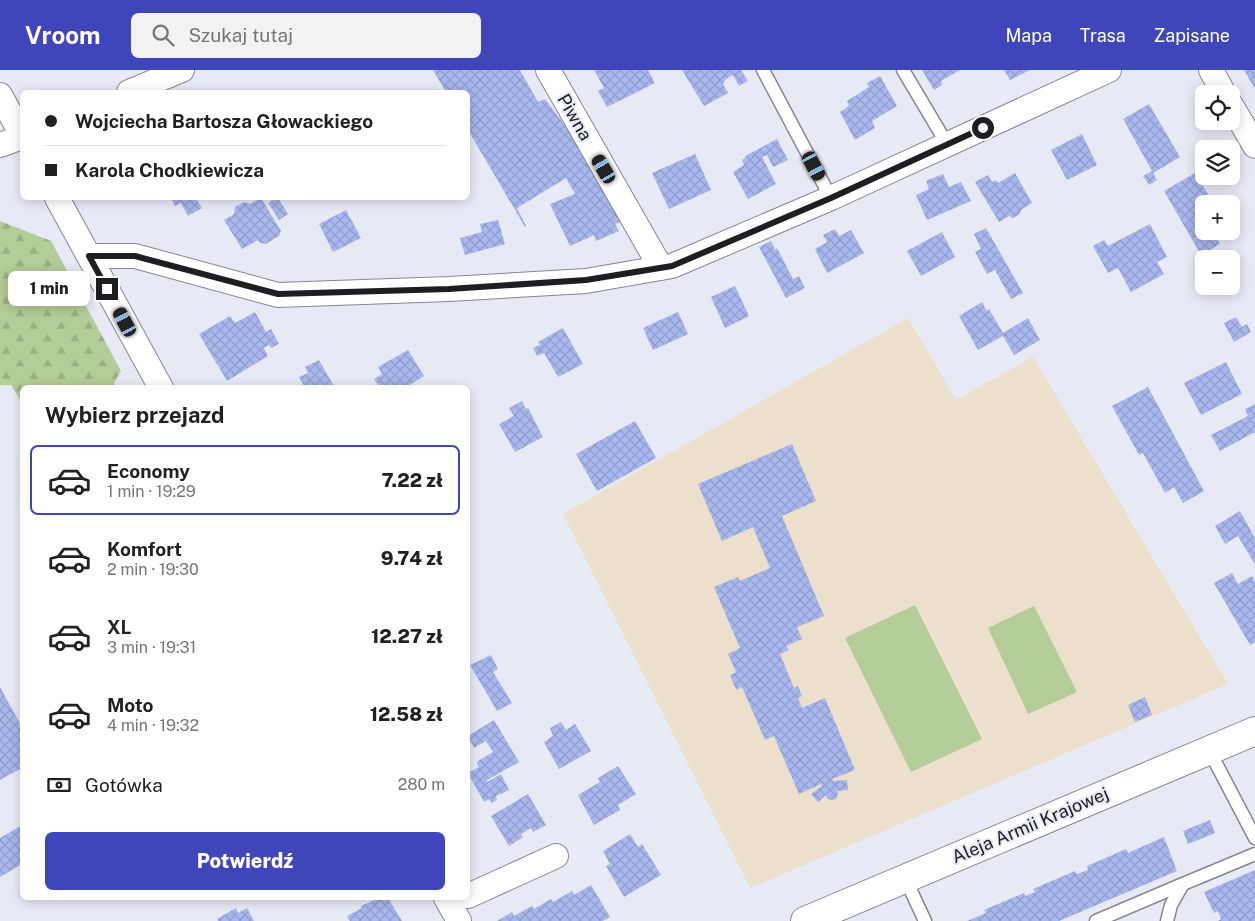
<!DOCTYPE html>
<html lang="pl">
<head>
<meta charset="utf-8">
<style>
  :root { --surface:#fff; --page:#f2f2f2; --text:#202124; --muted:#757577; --line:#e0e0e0; --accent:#3f46ba }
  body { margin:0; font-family:"Public Sans",sans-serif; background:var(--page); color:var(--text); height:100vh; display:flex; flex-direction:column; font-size:19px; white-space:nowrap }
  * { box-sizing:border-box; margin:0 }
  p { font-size:16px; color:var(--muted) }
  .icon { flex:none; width:28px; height:28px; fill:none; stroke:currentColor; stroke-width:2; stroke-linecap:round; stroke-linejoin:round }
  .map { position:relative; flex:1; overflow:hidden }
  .panel { position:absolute; left:20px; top:315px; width:450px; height:515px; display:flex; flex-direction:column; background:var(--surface); border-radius:8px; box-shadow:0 2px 12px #0003 }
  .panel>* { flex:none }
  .hud { position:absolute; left:20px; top:20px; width:450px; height:110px; border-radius:8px; box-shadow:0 2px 12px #0003; display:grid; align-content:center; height:110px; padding:0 25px; background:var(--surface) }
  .buttons { position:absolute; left:1195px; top:15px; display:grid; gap:10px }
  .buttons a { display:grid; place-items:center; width:45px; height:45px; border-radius:8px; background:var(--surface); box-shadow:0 2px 12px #0003; font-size:25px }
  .end { position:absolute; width:22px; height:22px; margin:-11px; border:6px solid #1d1e22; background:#fff; box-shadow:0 0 0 2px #fff }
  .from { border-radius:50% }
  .bubble { position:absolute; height:35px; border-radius:8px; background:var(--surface); box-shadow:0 2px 12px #0003; font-size:16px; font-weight:800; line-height:35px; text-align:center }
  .car { position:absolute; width:15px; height:30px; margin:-15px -8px; border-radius:6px; box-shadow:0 0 4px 1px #0007; background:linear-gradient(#222 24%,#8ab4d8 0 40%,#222 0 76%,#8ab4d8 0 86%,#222 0) }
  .hud b { display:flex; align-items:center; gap:18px; height:48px; font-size:19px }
  .hud b+b { border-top:1px solid var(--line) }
  .hud i { width:12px; height:12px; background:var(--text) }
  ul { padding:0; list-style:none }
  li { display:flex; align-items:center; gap:15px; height:70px; margin:0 10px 8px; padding:0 15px; border:2px solid transparent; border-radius:8px }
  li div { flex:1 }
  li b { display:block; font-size:19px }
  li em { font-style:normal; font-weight:800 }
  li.active { border-color:var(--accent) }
  li>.icon { width:45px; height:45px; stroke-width:1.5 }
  h2 { padding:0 25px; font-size:22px; line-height:60px }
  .pay { display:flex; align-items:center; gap:12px; height:55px; padding:0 25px; font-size:19px }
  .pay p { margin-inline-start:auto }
  .action { display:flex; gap:10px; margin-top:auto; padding:10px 25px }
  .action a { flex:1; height:58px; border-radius:8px; background:var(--accent); color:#fff; font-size:20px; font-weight:800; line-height:58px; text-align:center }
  header { display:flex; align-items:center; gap:30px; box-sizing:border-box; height:70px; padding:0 25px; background:var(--accent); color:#fff }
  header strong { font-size:24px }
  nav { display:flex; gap:28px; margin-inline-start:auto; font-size:18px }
  .search { width:350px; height:45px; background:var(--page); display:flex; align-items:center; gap:12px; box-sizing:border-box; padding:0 18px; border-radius:8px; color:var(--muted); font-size:19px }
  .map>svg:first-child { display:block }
  .education { fill:#ecdfcb }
  .forest { fill:url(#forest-firs) }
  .pitch { fill:#b4cc97 }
  .building { fill:url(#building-cross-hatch) }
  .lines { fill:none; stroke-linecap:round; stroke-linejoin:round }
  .service-casing { stroke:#848791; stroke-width:15 }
  .minor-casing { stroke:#848791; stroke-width:26 }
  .tertiary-casing { stroke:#848791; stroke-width:30 }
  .service { stroke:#fff; stroke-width:12 }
  .minor { stroke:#fff; stroke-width:24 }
  .tertiary { stroke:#fff; stroke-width:28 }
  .route { stroke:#1d1e22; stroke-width:6 }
  .labels { text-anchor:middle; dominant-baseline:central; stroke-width:4; stroke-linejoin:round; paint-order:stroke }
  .street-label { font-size:18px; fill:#1d1e22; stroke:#e7eaf5 }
</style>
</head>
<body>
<header>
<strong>Vroom</strong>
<div class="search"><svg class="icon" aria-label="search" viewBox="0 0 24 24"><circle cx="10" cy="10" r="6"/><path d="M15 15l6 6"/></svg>Szukaj tutaj</div>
<nav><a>Mapa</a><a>Trasa</a><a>Zapisane</a></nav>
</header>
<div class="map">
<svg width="1255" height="851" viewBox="0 0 1255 851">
  <defs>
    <pattern id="forest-firs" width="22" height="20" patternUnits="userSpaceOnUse" patternTransform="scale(1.25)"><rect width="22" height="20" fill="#b4cc97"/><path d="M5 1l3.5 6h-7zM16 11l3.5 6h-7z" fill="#9aaf82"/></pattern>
    <pattern id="building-cross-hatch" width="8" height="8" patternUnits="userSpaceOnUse" patternTransform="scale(1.25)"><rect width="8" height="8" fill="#a8b7ee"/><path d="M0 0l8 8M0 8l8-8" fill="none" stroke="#909dcc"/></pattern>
  </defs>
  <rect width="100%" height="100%" fill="#e7eaf5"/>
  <path class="education" d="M908,248L956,330L1033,287L1228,614L750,818L563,444Z"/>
  <path class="forest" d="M0,151L51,171L121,301L114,313L116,317L22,318V333L11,315H0Z"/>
  <path class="pitch" d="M915,535L982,669L911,702L845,568Z
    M1034,536L1077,622L1028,644L988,558Z"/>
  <path class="building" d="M433,0H520L538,32L545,29L572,65L622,151L615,154L619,161L596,171L594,165L570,176L550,134L575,124L566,108L517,138L526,156L525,157L468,60V22H446Z
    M594,0H648L655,13L607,37L598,21L604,18Z
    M682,0H741L748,11L739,16L733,5L726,9L723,14L728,23L704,36Z
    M922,0H960L941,11L942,15L934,20Z
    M1004,0H1030L1010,10Z
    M1244,0H1255V19Z
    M880,6L897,36L872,51L875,58L855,70L840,42L849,36L847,31L869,17L867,13Z
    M1149,34L1180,87L1153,103L1157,110L1149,115L1143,106L1152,101L1123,49Z
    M1082,64L1097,95L1067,110L1051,80Z
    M777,69L788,90L773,97L767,85L762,87L776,114L748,129L733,102L744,95L742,90L746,87L745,86Z
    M695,84L711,120L669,139L652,103Z
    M1015,103L1032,133L1021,140L1020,144L1013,148L1009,146L999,152L975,112L988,105L992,112L996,110L998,113Z
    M1195,103L1208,124L1200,128L1204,134V161H1213L1220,174L1201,185L1164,121Z
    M943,104L949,117L961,112L971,131L927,150L916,125L929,119L926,111Z
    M178,128H201L197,130L202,138L188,146L181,133L175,136L172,130Z
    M261,128L281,161L279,166L266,174L260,173L258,170L242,179L224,150L234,144L235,137L244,132L250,134Z
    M276,128H278L288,144L279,150L268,133Z
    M346,140L361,168L333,182L319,154Z
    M498,150L505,174L465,185L460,168L482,162L480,154Z
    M1150,154L1167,187L1157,192L1164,204L1131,222L1118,198L1108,203L1093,176L1104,170L1108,176Z
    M986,158L1023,223L1011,229L995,200L987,204L975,182L981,179L974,164Z
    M835,159L839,166L851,160L864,183L827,203L815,179L827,172L823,165Z
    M942,162L955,187L921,206L907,181Z
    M771,171L775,180L777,178L793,209L799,206L805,218L786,228L759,177Z
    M735,216L749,246L725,258L711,227Z
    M982,232L987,241L989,239L1003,263L1028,248L1040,270L1014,285L1003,266L978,280L959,246Z
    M255,242L266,262L271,259L279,274L271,278L269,275L264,278L268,286L227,311L199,264L230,246L235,253Z
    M678,242L688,264L653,280L643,258Z
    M1236,247L1242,257L1247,254L1251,262L1234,272L1224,253Z
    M563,258L583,294L558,307L544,283L537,286L533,278L540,275L538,272Z
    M408,280L424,306L405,318H380L374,309L382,304L378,297Z
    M319,290L335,318H305L299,307L308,303L305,297Z
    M1226,292L1242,324L1201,345L1184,313Z
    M1148,317L1204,421L1183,433L1174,417L1165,423L1143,383L1139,385L1112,336Z
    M522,331L526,339L528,338L543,367L515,382L499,354L514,346L509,338Z
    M1255,334V362L1220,381L1211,365L1248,346L1245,339Z
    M635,351L656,388L597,421L576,384Z
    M792,374L816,431L782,446L824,546L797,557L802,569L786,576L789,580L780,584L794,618L798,616L802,626L798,628L802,638L825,628L855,700L832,709L833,711L847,710L848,720L837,721L838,724L836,729L832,730L828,729L826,725L818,732L811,724L822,716L821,714L799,724L774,666L765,670L742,617L736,620L730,605L736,602L728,584L740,578L714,517L738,507L740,511L770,498L753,457L722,471L698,414Z
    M1240,441L1255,468V495L1238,466L1225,474L1215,456Z
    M1232,503L1238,514L1252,506L1255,511V572L1250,575L1214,513Z
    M491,585L498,599L493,602L512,633L497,641L470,595Z
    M0,617L22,657V698L0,710Z
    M1145,627L1152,645L1135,652L1128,635Z
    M494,650L519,692L487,710V712L501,704L509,720L496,726L497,730L491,733L490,729L484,732L468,703L479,697L477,694L478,691L493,682L486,671L474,678L468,666Z
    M561,652L566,660L575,654L591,681L559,699L544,672L553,666L550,658Z
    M618,696L636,724L618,735L620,740L594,755L578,725L600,712L598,708Z
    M528,724L546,755L533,762L531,758L521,764L523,767L509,776L491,746Z
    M1210,750L1215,763L1188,774L1183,761Z
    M22,755V794L0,807V768Z
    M630,764L638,777L642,774L661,805L624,827L606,796L610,794L603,781Z
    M1164,767L1177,801L1059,851H967L986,843L984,840L1024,823L1025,826L1035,822L1033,819L1075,801L1077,804L1088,800L1087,796L1126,779L1128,783Z
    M1255,800V851H1218L1221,849L1218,841L1214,843L1204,822Z
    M591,815L610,847L603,851H497L512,842L514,846L532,836L534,839L551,829L553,832L572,821L574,825Z
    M380,828H388L402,851H350L347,846L362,838L361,836Z
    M236,838L238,843L247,838L254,851H218L217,849Z"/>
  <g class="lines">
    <defs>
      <path id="service" d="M763,0L831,128
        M903,0L947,74
        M1209,680L1255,768
        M905,808L925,851
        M1096,851L1183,814
        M1167,851L1171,835L1183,814L1255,784"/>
      <path id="minor" d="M548,0L661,198
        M1211,0L1224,24
        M129,22L182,0
        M0,25L22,65
        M1231,35L1255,76
        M0,75L22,67
        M57,128L161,318
        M89,186H135L278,225L449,219L586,211L672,196L831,128L1109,0
        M468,826L556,786
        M446,828L459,851"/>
      <path id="tertiary" d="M805,851L1255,661"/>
    </defs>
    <use href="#service" class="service-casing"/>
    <use href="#minor" class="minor-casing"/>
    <use href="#tertiary" class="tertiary-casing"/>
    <use href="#service" class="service"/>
    <use href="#minor" class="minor"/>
    <use href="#tertiary" class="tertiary"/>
  </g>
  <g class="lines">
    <path class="route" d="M107,219L89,186H135L278,224L449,219L586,210L672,196L831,128L983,58"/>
  </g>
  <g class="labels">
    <g class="street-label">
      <text transform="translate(575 47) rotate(60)">Piwna</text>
      <text transform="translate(1030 755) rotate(-23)">Aleja Armii Krajowej</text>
    </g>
  </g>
</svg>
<div class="buttons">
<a><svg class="icon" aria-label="locate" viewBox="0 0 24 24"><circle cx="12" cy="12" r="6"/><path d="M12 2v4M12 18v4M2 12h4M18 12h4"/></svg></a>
<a><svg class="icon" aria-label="layers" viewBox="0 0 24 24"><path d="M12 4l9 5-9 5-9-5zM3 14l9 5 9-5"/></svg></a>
<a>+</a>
<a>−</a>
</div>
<i class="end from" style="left:983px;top:58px"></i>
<i class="end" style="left:107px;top:219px"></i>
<div class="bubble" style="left:8px;top:201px;width:82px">1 min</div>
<i class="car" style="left:814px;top:96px;rotate:152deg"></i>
<i class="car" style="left:604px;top:99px;rotate:330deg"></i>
<i class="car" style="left:125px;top:252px;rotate:332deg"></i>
<div class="hud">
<b><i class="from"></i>Wojciecha Bartosza Głowackiego</b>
<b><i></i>Karola Chodkiewicza</b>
</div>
<section class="panel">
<h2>Wybierz przejazd</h2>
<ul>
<li class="active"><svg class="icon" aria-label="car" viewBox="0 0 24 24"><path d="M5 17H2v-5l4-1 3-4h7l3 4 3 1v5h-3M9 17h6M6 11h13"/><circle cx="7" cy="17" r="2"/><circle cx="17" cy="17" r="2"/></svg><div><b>Economy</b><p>1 min · 19:29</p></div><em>7.22 zł</em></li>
<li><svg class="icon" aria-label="car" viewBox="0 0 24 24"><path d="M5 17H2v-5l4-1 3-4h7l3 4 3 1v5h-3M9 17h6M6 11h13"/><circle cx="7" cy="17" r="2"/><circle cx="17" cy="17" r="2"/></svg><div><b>Komfort</b><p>2 min · 19:30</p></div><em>9.74 zł</em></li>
<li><svg class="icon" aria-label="car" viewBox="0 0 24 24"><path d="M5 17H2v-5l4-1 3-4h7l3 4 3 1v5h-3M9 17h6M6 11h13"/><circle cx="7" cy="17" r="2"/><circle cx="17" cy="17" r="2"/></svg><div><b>XL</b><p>3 min · 19:31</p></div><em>12.27 zł</em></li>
<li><svg class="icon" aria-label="car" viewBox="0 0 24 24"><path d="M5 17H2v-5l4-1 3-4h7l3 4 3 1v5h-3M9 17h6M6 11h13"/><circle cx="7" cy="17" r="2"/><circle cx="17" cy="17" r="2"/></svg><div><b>Moto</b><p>4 min · 19:32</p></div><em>12.58 zł</em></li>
</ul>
<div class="pay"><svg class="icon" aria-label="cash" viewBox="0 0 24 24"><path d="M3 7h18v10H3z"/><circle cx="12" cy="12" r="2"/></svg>Gotówka<p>280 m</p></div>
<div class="action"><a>Potwierdź</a></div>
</section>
</div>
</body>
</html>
